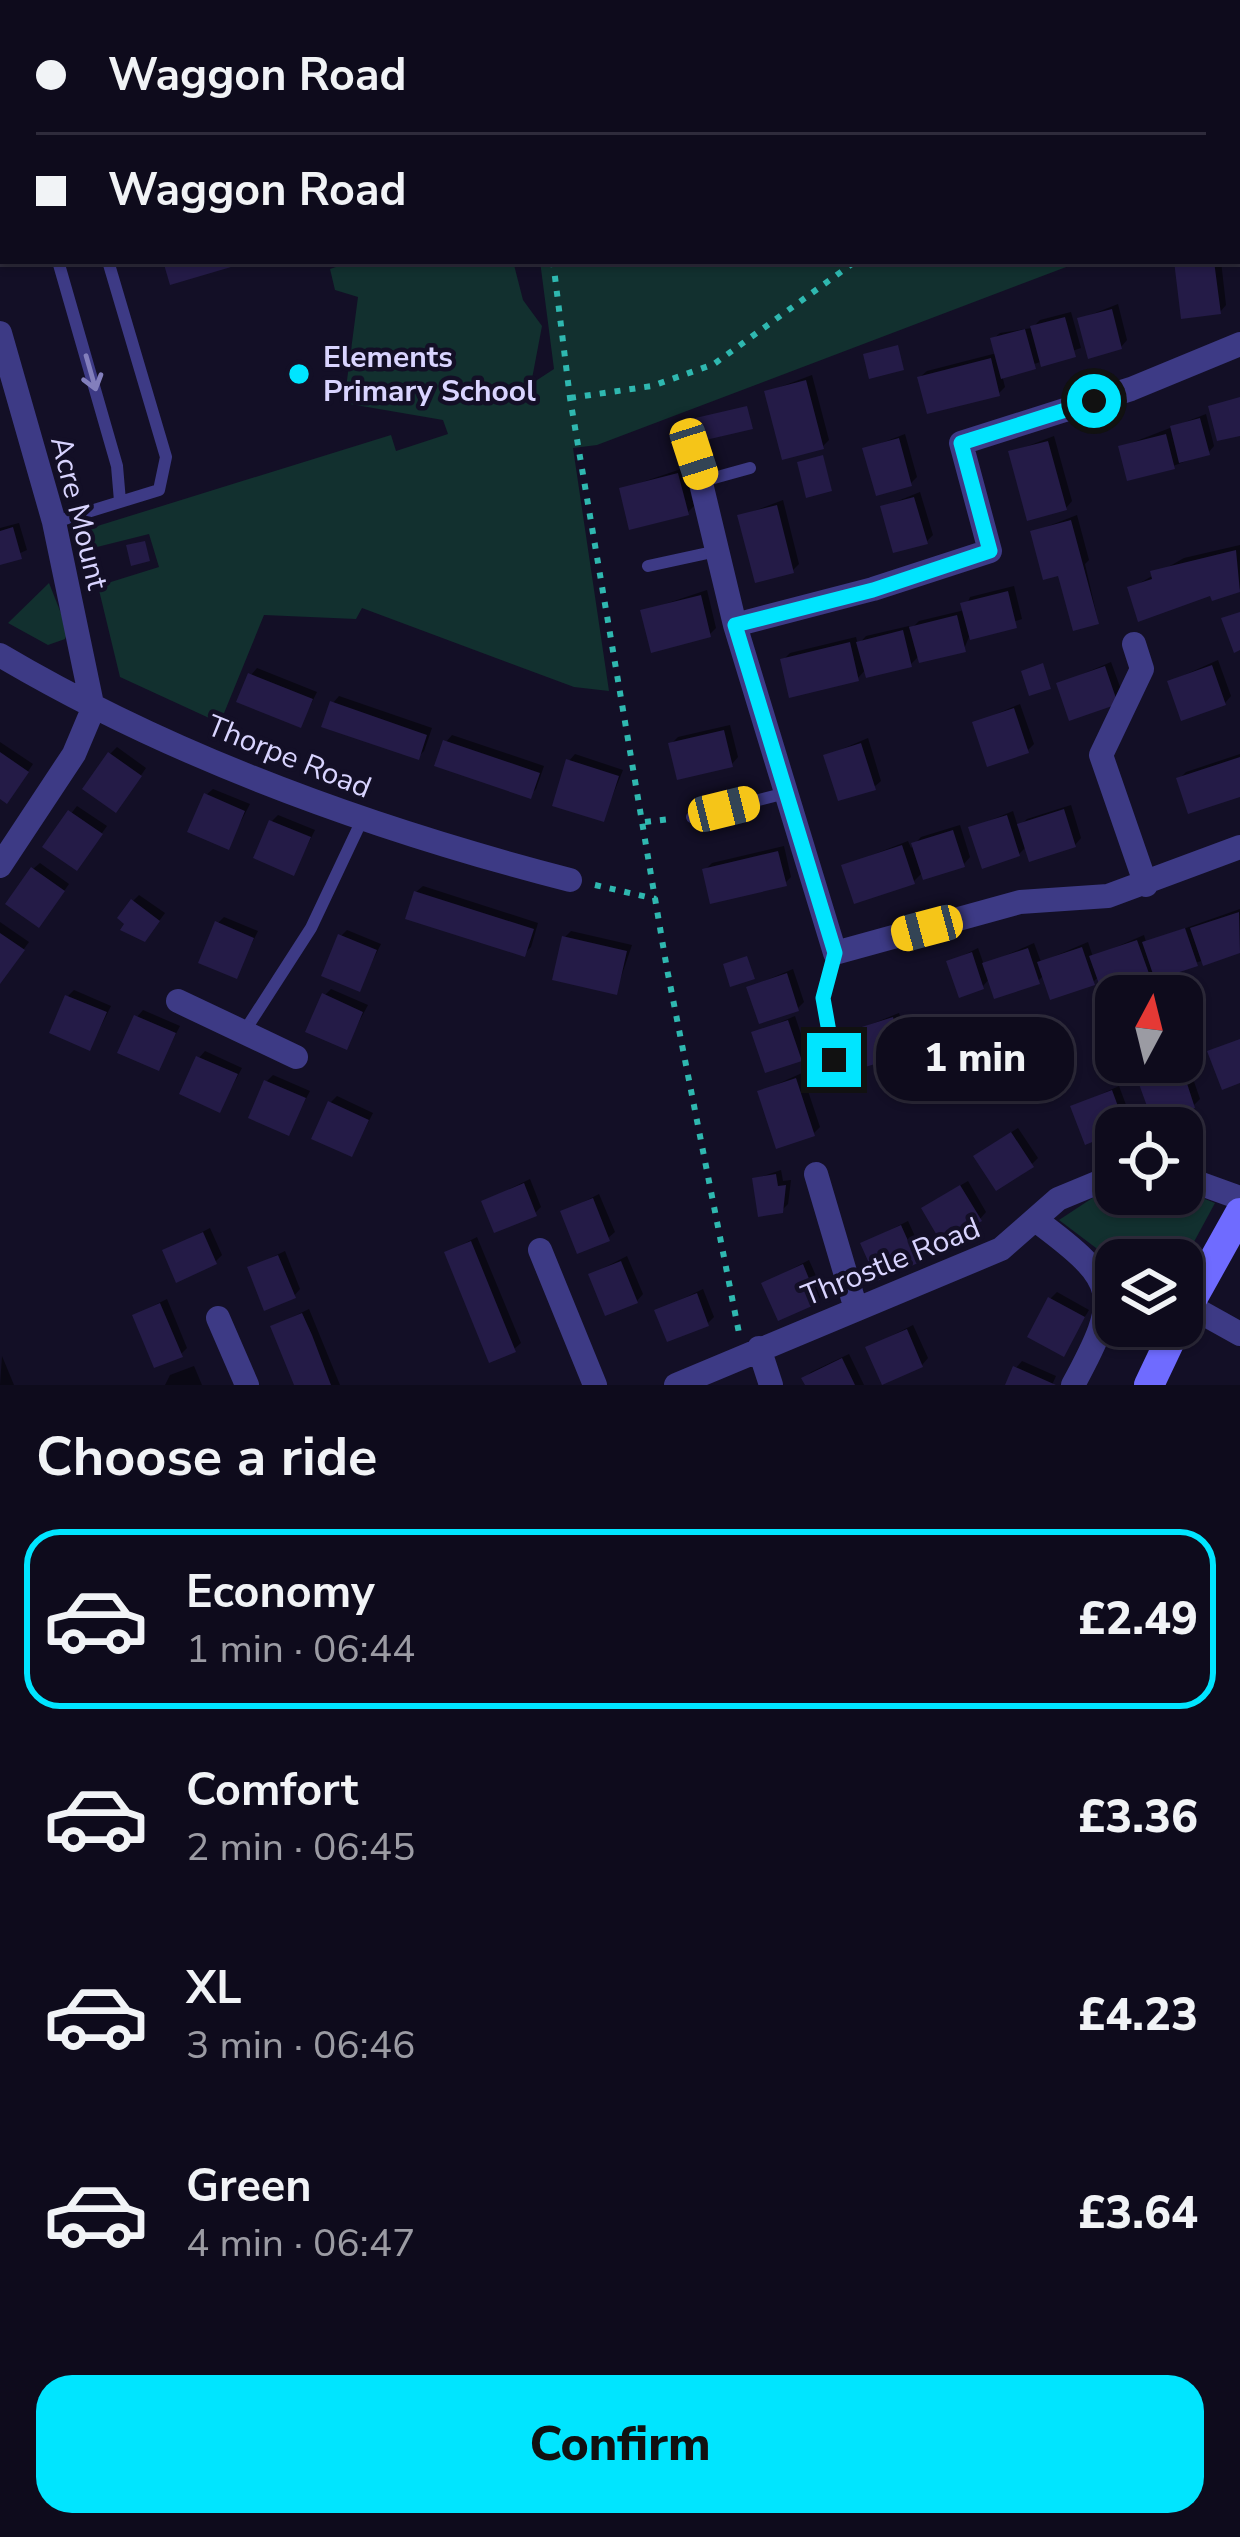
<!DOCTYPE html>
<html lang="en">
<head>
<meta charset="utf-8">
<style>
  :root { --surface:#0e0b1c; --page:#1c1929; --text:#f1f3f6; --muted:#9b9ba3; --line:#2e2b3b; --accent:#00e5ff }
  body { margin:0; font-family:"Nunito Sans",sans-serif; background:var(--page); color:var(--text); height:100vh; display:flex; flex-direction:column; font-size:45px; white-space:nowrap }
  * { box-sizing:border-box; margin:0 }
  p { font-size:39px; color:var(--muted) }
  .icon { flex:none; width:66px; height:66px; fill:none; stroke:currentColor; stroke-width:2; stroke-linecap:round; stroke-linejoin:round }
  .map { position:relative; height:1385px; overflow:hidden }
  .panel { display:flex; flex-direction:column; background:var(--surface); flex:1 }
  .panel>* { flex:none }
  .hud { position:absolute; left:0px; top:0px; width:1242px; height:264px; box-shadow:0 3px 9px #0004,0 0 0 3px var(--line); display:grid; align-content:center; height:264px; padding:0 36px; background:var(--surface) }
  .needle { width:78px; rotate:7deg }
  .controls { position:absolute; left:1095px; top:975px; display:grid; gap:24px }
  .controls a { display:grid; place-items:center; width:108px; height:108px; border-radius:24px; background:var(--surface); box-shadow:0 3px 9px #0004,0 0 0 3px var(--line); font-size:60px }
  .end { position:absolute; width:54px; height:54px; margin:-27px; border:15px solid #00e5ff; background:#111; box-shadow:0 0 0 6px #111 }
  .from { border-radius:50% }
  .bubble { position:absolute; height:84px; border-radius:36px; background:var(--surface); box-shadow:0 3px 9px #0004,0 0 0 3px var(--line); font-size:39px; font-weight:800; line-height:84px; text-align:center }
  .car { position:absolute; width:36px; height:72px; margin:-36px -18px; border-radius:15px; box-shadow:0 0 9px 3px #0007; background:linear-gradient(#f5c518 24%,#345 0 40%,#f5c518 0 76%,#345 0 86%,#f5c518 0) }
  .hud b { display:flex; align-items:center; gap:42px; height:114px; font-size:45px }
  .hud b+b { border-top:3px solid var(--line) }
  .hud i { width:30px; height:30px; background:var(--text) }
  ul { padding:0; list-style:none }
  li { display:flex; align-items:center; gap:36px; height:180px; margin:0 24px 18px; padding:0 12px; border:6px solid transparent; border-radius:36px }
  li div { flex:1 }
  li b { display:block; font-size:45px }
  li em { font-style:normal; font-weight:800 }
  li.active { border-color:var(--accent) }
  li>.icon { width:108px; height:108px; stroke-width:1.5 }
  h2 { padding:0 36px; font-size:54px; line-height:144px }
  .primary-button { display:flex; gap:24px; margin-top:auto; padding:24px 36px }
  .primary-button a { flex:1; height:138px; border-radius:36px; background:var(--accent); color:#111; font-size:48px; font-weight:800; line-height:138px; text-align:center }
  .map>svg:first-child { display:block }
  .green { fill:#12302f }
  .shadow { fill:#0007 }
  .building { fill:#241b47 }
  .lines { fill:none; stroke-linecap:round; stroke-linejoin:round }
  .path { stroke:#2fb8b0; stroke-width:6; stroke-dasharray:6 9; stroke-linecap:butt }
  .lane { stroke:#3d3a85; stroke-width:12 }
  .street { stroke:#3d3a85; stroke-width:24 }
  .secondary { stroke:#6f6bff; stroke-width:30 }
  .oneway { stroke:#837fbc }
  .route { stroke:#00e5ff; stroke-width:15 }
  .poi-dot { fill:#00e5ff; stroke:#130f26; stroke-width:4.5 }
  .labels { text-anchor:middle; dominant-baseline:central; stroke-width:9; stroke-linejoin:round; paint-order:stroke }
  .poi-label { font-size:30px; font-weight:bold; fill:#d9d4ff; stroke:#130f26; text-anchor:start }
  .street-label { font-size:30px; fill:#d9d4ff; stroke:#130f26 }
</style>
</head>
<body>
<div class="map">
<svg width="1240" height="1385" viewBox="0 0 1240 1385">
  <rect width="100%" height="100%" fill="#130f26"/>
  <path class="green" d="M495,0H1240V201L1239,3Z
    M353,261H513L523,300L542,326L531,384L554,369L540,261H1082L597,445L573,448L609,691L574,687L362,608L356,619L264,615L220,723L120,677L98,586L159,567L149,534L89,549L86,536L91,528L391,435L396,451L448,434L443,420L344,403L358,297L335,290L330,269Z
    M49,583L68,631L65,639L48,645L8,623Z
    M1182,1190L1215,1203L1182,1264L1116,1260V1283L1100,1251L1059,1220L1097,1195Z"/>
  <path class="shadow" d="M116,0H146L147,3H106Z
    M1177,261H1221L1226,305L1220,312Z
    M1118,304L1127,340L1121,347L1080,319Z
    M1071,312L1081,348L1002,375L1005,387L999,393L920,377L927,371L997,353L993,339L1000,333L1032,328L1040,320Z
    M812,375L829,440L823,446L767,392Z
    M1206,414L1214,446L1208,453L1173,466L1121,447Z
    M905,434L917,477L911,483L866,449Z
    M1054,436L1072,501L1066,508L1012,452Z
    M684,468L694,506L688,512L622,489Z
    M920,492L933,535L926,542L883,507Z
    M783,500L799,564L793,570L741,516Z
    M1077,515L1089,560L1085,564L1098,621L1033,532Z
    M19,523L27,550L0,562V528Z
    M1240,545V589L1214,597L1212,592L1131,588L1184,558Z
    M1014,586L1022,619L969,637L964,649L920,655L911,664L866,669L858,678L783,660L790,653L856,637L858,645L866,636L909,626L910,630L919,621L965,610L970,597Z
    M707,590L716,628L710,634L644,611Z
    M1218,660L1231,696L1225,703L1171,681Z
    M1111,662L1123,695L1116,702L1059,684Z
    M257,668L317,692L301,724L251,675Z
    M339,696L432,728L424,751L418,757L333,703Z
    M1020,704L1034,744L1028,750L975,723Z
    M730,725L738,757L732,764L671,744L678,737Z
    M452,735L544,766L536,789L530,795L446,742Z
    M868,738L881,781L874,787L826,756Z
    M0,742L33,764L13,794L0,795Z
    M117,747L146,768L122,803L110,754Z
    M575,754L623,770L603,819L569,761Z
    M1240,754V794L1180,778L1186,772Z
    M213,789L250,804L228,846L206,795Z
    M1071,805L1081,838L1075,845L1027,846L1019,854L972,828L1013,811L1018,827L1027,819Z
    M77,806L107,826L82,861L46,846Z
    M278,815L315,830L294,872L272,821Z
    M960,825L970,857L964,864L924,871L913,882L844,866L908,841L911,848L921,837Z
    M784,846L791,877L785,883L705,870L712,863Z
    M40,863L69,884L45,918L33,869Z
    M423,886L538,923L531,947L524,954L416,892Z
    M139,895L165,913L151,932L133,901Z
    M1240,909V950L1149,976H1099L1093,982L1044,975L1038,981L990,978L983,986L950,962L978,948L984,965L1034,943L1041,962L1088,942L1093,957L1144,935L1146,942Z
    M224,917L258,931L236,975L218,923Z
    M0,922L29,942L0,981Z
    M347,930L381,944L359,988L341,936Z
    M571,931L632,945L616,992L565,937Z
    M793,969L804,1002L798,1008L750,987Z
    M331,989L368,1005L346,1046L325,995Z
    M74,990L111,1006L90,1048L68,996Z
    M143,1010L180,1026L158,1068L137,1017Z
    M899,1013L910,1046L903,1052L847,1034Z
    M795,1016L807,1052L800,1058L755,1033Z
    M205,1051L242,1068L220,1109L199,1058Z
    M1188,1064L1200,1099L1194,1105L1142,1084Z
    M802,1073L820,1127L813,1134L760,1092Z
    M273,1075L310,1091L288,1133L267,1081Z
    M1119,1086L1132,1121L1125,1127L1073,1107Z
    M337,1096L373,1113L352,1154L330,1103Z
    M1018,1128L1038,1158L1032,1164L983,1150Z
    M781,1170L783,1181L791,1180L788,1204L782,1210L755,1179Z
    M530,1179L541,1207L535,1213L485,1201Z
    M968,1181L986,1212L980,1219L932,1202Z
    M599,1194L615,1232L608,1238L564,1212Z
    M908,1221L923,1254L916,1261L864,1243Z
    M210,1228L222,1255L215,1262L165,1251Z
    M477,1237L521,1343L514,1349L448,1252Z
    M285,1251L300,1289L294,1296L250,1268Z
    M627,1256L643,1294L637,1301L592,1274Z
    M809,1260L824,1294L818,1300L765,1283Z
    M703,1289L714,1317L708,1323L657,1311Z
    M1057,1292L1089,1310L1063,1353L1050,1299Z
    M167,1299L187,1348L181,1354L135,1315Z
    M309,1309L340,1385H297L274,1326Z
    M913,1325L928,1358L922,1365L869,1347Z
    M849,1354L864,1385H808L805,1378L811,1372Z
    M2,1356L14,1385H0Z
    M1022,1361L1056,1376L1052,1385L1016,1368Z
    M194,1366L202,1385H165L170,1375Z"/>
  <path class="building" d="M163,261H248V262L170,285Z
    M1174,261H1214L1221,314L1181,319Z
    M1112,309L1122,349L1088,359L1077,318Z
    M1065,317L1076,357L1041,367L1030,326Z
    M1025,329L1036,369L1001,379L990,338Z
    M898,345L904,370L869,379L863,354Z
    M991,358L1000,396L927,414L917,377Z
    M806,380L824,449L782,460L764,391Z
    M1240,397V436L1217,441L1208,406Z
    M747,406L753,429L697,442L691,419Z
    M1200,418L1210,455L1179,463L1170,426Z
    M1166,434L1175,469L1127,481L1118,446Z
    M899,438L912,486L876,496L862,448Z
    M1048,441L1067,510L1027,521L1008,451Z
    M823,455L832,491L806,498L797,462Z
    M678,473L689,515L629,530L619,488Z
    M914,497L928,544L893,553L880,506Z
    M777,505L794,573L755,583L737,515Z
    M1071,520L1099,624L1073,631L1058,576L1043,580L1030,531Z
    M13,527L22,559L0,565V531Z
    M145,541L150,561L131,566L126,545Z
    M1236,550L1240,592L1212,601L1210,596L1138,622L1127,587L1152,579L1150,571Z
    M1008,591L1017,628L970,640L960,603Z
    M701,595L711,637L651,653L640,610Z
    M1240,612V650L1234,653L1221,618Z
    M957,615L966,652L919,663L909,627Z
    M903,630L912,667L866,678L856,642Z
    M850,642L859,681L789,698L780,659Z
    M1043,663L1051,689L1029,696L1021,671Z
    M1212,665L1226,705L1181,721L1167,681Z
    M1105,666L1118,704L1069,721L1056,683Z
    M248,673L313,699L301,728L236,702Z
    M330,701L427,735L419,760L321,727Z
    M1014,708L1029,753L987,767L972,722Z
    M724,730L733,767L677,780L668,743Z
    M443,740L540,773L531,799L434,766Z
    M861,743L876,790L838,801L823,755Z
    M0,752L29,772L7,804L0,799Z
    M108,752L142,776L116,813L82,789Z
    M1240,757V797L1188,814L1176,778Z
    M566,759L619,776L604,822L552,806Z
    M204,793L245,811L229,850L187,832Z
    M1064,809L1076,847L1029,862L1017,824Z
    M68,810L103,834L77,871L42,847Z
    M1007,815L1020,856L982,869L968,827Z
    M269,820L311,837L294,876L253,858Z
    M953,830L965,867L923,880L911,843Z
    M902,845L915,884L854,904L841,865Z
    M778,851L787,886L710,904L702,869Z
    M31,867L65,891L39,928L5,904Z
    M414,891L534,929L525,957L405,919Z
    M131,899L160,921L145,942L120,930L124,924L117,918Z
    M1239,912L1240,953L1203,966L1190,928Z
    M215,921L254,938L237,979L198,963Z
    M1185,928L1198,966L1155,980L1142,942Z
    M0,933L25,950L0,984Z
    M338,934L377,950L360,992L321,976Z
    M562,936L627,951L617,995L552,980Z
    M1137,940L1151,979L1103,995L1089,956Z
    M1082,947L1095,985L1050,1000L1037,962Z
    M1028,948L1040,984L994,999L982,963Z
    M972,952L984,989L959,998L946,961Z
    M747,956L755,979L730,987L723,964Z
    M787,973L799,1011L759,1024L746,987Z
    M322,993L363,1012L347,1050L305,1032Z
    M65,995L107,1012L90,1051L49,1033Z
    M134,1015L176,1033L159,1071L117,1053Z
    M893,1017L905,1055L855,1070L843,1033Z
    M788,1020L802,1061L765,1073L751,1032Z
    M1240,1039V1083L1222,1090L1207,1051Z
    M196,1056L238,1074L220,1113L179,1094Z
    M968,1056L976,1081L921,1098L913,1073Z
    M1182,1068L1195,1108L1153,1123L1139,1084Z
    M796,1078L815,1136L776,1149L757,1091Z
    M264,1080L306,1098L289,1136L248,1118Z
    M1112,1090L1126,1128L1085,1145L1070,1106Z
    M328,1101L369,1120L352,1157L311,1139Z
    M1011,1132L1034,1167L996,1191L973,1156Z
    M776,1174L778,1186L786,1185L783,1213L758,1217L752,1178Z
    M524,1183L537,1216L494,1233L481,1201Z
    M960,1185L982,1221L942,1244L921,1208Z
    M593,1198L610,1241L577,1254L560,1211Z
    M901,1225L918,1263L877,1281L860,1243Z
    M203,1232L217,1264L176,1283L162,1250Z
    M471,1241L516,1352L489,1363L444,1252Z
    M278,1255L296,1298L264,1311L247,1267Z
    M621,1261L638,1303L605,1316L588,1274Z
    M803,1264L819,1303L778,1321L761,1283Z
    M697,1293L709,1326L667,1342L654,1310Z
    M1048,1297L1085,1317L1064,1357L1027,1337Z
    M160,1303L183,1357L154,1368L132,1315Z
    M302,1313L312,1335L331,1385H294L270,1326Z
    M907,1329L923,1367L882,1385L865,1347Z
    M842,1358L855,1385H805L801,1378Z
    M1013,1366L1056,1385H1005Z"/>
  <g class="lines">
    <path class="path" d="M509,0V3
      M593,0V3
      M1239,84L1240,83
      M1239,123L1240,126
      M553,261L570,398L667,969L739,1333
      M570,398L652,386L714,364L856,261
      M645,822L671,819
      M595,885L656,899"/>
    <path class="lane" d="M0,194L3,193
      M58,261L117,466L120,501
      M703,481L750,468
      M55,522L159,490L166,457L108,261
      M648,566L717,551
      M692,817L786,793
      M244,1032L311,928L362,820
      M834,1060L823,998L835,953"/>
    <path class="street" d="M0,333L54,522L93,709L74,754L0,866
      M694,454L735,625L835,953L1020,902L1108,896L1240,847
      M735,625L873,589L990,551L961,443L1131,389L1240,344
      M1134,644L1142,669L1101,755L1146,885
      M0,655C176,759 372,829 570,880
      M178,1001L296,1057
      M816,1174L856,1309
      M1182,1177L1240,1198
      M1037,1221C1119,1282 1122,1295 1073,1385
      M540,1250L595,1385
      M1188,1305L1240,1334
      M218,1318L247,1385
      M759,1348L771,1385
      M676,1385L1001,1249L1058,1199L1116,1175"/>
    <path class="secondary" d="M1182,1317L1240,1213
      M1149,1385L1177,1326"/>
  </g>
  <defs><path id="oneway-shaft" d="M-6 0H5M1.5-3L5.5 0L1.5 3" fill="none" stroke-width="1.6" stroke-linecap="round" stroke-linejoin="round" transform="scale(3)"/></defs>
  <use class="oneway" href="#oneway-shaft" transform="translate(91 373) rotate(74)"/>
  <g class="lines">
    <path class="route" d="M834,1060L823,998L835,953L735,625L873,590L990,551L961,443L1094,401"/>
  </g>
  <circle class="poi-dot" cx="299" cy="374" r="12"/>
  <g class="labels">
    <g class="poi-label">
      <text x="323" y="357">Elements<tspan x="323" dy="34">Primary School</tspan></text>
    </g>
    <g class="street-label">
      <text transform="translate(79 513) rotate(76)">Acre Mount</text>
      <text transform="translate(289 757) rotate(22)">Thorpe Road</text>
      <text transform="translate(891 1262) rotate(-22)">Throstle Road</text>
    </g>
  </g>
</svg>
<div class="controls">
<a><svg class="needle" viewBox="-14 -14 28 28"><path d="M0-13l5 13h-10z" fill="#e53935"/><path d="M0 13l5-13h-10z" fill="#9b9ba3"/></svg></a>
<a><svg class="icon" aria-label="locate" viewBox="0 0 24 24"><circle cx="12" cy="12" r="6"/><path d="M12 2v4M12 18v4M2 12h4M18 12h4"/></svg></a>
<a><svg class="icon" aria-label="layers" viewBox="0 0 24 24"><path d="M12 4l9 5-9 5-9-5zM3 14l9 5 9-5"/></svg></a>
</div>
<i class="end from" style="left:1094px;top:401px"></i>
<i class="end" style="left:834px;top:1060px"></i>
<div class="bubble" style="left:876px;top:1017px;width:198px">1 min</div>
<i class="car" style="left:694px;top:454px;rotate:162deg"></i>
<i class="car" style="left:724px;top:809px;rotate:76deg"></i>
<i class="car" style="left:927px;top:928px;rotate:255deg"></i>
<div class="hud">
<b><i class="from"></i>Waggon Road</b>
<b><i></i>Waggon Road</b>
</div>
</div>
<section class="panel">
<h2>Choose a ride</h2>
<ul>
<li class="active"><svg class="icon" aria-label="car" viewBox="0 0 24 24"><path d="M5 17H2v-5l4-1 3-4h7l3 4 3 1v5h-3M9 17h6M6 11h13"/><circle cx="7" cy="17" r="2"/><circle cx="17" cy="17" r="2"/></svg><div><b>Economy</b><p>1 min · 06:44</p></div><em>£2.49</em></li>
<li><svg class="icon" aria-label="car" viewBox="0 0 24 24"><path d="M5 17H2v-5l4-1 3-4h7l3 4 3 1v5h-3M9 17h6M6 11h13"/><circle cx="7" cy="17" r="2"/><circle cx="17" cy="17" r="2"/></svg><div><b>Comfort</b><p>2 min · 06:45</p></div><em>£3.36</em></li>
<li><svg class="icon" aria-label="car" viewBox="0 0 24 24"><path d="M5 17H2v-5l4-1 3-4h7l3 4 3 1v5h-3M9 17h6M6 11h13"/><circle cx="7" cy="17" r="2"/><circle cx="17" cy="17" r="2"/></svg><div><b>XL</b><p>3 min · 06:46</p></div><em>£4.23</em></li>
<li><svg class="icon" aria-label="car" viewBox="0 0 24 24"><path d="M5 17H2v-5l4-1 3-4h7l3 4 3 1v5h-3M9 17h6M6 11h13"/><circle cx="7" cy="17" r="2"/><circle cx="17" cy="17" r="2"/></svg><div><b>Green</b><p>4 min · 06:47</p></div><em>£3.64</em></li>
</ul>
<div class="primary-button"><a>Confirm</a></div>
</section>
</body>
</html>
